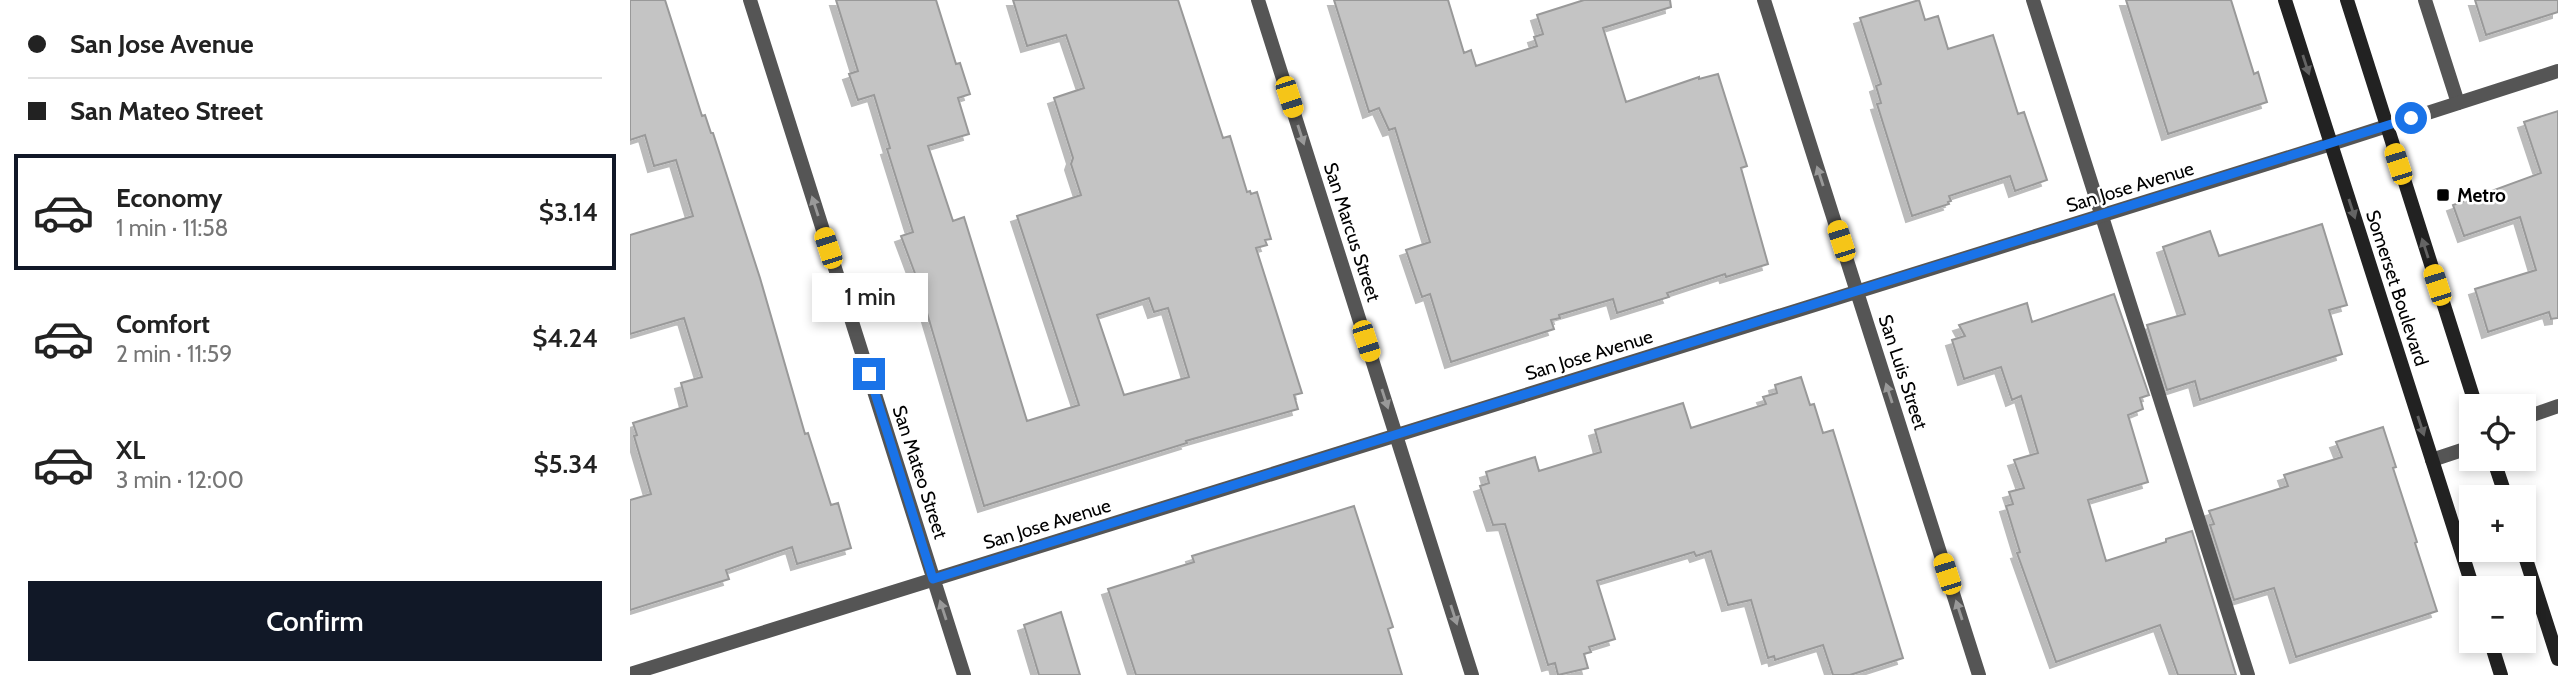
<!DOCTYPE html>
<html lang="en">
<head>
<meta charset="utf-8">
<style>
  :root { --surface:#fff; --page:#f6f6f6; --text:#222; --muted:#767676; --line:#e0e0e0; --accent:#111827 }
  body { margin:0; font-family:Cabin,sans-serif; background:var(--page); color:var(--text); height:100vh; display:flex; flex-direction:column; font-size:26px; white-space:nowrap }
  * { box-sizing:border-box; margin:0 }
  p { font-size:23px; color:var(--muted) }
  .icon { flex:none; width:38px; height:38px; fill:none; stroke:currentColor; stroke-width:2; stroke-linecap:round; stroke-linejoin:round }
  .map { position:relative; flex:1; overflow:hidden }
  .sheet { display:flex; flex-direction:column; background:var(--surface); width:630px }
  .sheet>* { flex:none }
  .guide { display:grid; align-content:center; height:154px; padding:0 28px; background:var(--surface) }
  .fabs { position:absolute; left:1829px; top:394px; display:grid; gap:14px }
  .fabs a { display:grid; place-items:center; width:77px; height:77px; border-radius:0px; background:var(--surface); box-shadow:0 4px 10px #0003; font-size:35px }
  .end { position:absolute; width:32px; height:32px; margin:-16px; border:9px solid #1a73e8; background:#fff; box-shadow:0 0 0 4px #fff }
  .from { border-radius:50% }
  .bubble { position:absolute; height:49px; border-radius:0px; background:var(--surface); box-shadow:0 4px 10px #0003; font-size:23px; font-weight:600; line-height:49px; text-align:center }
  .car { position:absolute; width:21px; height:42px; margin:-21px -10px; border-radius:9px; box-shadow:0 0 5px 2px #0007; background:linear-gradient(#f5c518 24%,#345 0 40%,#f5c518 0 76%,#345 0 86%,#f5c518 0) }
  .guide b { display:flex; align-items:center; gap:24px; height:66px; font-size:26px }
  .guide b+b { border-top:2px solid var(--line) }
  .guide i { width:18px; height:18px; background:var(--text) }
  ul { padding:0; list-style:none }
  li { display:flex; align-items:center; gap:21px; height:116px; margin:0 14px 10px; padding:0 14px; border:4px solid transparent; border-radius:0px }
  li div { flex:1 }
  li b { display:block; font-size:26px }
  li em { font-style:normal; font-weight:600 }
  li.current { border-color:var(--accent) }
  li>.icon { width:63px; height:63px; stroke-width:1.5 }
  .button { display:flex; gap:14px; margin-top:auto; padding:14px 28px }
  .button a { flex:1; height:80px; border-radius:0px; background:var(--accent); color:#fff; font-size:28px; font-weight:600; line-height:80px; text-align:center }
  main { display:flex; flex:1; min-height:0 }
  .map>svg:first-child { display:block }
  .building { fill:#c4c4c4; stroke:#999; stroke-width:2; fill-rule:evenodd; filter:url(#shadow) }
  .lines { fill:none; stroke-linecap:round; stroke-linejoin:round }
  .service { stroke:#555; stroke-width:14 }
  .minor { stroke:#555; stroke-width:14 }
  .secondary { stroke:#222; stroke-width:14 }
  .oneway { fill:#646464 }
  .oneway2 { fill:#999 }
  .route { stroke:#1a73e8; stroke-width:9 }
  .poi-dot { fill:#000; stroke:#fff; stroke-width:2.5 }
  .labels { text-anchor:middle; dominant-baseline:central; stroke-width:5; stroke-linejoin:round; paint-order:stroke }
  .street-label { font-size:19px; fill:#000; stroke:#fff }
  .poi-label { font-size:19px; font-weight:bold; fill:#000; stroke:#fff; text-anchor:start }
</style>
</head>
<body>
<main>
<section class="sheet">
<div class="guide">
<b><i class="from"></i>San Jose Avenue</b>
<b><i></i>San Mateo Street</b>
</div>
<ul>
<li class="current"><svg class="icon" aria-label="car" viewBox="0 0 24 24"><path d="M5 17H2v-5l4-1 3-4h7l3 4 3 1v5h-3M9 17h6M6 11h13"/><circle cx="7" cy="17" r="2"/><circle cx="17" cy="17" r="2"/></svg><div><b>Economy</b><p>1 min · 11:58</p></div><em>$3.14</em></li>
<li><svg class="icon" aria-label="car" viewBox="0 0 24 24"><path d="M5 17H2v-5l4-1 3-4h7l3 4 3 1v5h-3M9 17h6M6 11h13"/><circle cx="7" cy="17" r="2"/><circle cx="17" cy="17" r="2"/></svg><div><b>Comfort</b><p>2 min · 11:59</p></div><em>$4.24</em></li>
<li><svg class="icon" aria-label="car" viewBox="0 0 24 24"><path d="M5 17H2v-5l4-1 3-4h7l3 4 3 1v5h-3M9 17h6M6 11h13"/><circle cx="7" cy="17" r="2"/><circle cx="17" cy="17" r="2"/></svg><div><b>XL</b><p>3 min · 12:00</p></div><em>$5.34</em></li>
</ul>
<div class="button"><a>Confirm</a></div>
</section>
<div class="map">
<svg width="1928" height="675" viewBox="0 0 1928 675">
  <defs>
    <filter id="shadow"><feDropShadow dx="-6" dy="6" stdDeviation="0" flood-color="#0004"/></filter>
  </defs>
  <rect width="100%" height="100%" fill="#fff"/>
  <path class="building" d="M0,0H35L72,116L75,115L81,133H83L130,278L175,434L178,433L201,505L208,503L221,548L167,564L162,547L96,570L99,579L0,610V500L21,494L4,436L7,435L3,423L57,406L51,383L72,377L54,318L0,334V235L63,216L46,160L24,166L15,135L0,140Z
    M206,0H306L326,64L330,63L340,94L328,98L339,134L298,146L323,221L334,217L397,421L449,405L387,216L451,195L441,164L443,158L424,98L454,88L436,35L397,46L383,0H548L593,138L600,136L617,192L620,191L621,194L627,192L641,239L635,240L637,245L626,248L672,393L664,395L668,409L556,441L557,443L354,506L287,279L271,236L283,232L257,149L260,148L244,95L228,100L219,74L228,71ZM519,298L524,312L538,308L559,377L494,395L467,315Z
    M704,0H818L834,53L841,50L846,66L907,46L904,37L913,34L907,15L954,0H1040L1041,7L973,28L996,102L1069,77V79L1088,74L1117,166L1111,168L1138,264L1096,277L1095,274L1037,293L1039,297L987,313L983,299L929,315L930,318L921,320L924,329L821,362L800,294L792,297L776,250L800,242L765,128L759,130L749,108L739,112Z
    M1289,0L1295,20L1308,16L1318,49L1363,35L1388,114L1394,112L1417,180L1385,191L1380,176L1319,196L1321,201L1318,202L1319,204L1282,216L1247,104L1251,103L1246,86L1251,84L1230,18Z
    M1496,0H1601L1624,74L1628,72L1637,102L1538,134Z
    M1845,0H1928V12L1856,35Z
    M1928,111V318L1921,319L1919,312L1858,332L1845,289L1906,270L1890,217L1834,236L1823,205L1911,173L1894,122Z
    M1692,224L1717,305L1699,310L1712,354L1570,400L1565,381L1537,390L1517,325L1555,314L1533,247L1580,231L1589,256Z
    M1484,294L1519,395L1510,398L1513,409L1498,415L1518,482L1458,500L1476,561L1536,542V539L1562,531L1606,675H1548L1530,625L1426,662L1387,553L1390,552L1376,506L1383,504L1379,492L1394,488L1384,460L1408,453L1391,396L1382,400L1371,367L1334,379L1322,340L1335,336L1329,325L1397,303L1402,322Z
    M1171,377L1180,405L1184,404L1193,433L1203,430L1273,658L1220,675H1203L1193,645L1145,660L1144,656L1138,658L1121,600L1098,605L1081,551L1066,556L1064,552L967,581L985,639L959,647L961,652L954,654L958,668L928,675L925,663L918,665L875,524L863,525L850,486L859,483L856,472L905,457L909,471L971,452L965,430L1053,403L1061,428L1136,404L1133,397L1147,393L1145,385Z
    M1753,427L1766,467L1763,468L1787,542L1785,543L1807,611L1666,657L1644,588L1604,600L1580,525L1584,524L1579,511L1658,486L1654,475L1712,457L1706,442Z
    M724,506L763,627L758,629L772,675H506L478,589L564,562L562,556Z
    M431,612L450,675H409L394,625Z"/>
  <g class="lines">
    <path class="service" d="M1403,0L1618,675
      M1795,0L1828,103
      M1894,418L1928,406
      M1802,460L1841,447"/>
    <path class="minor" d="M120,0L334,675
      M628,0L842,675
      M1134,0L1349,675
      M0,674L1701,144L1928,71"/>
    <path class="secondary" d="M1655,0L1843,588
      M1717,0L1846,406
      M1863,458L1876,497
      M1893,550L1928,659
      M1860,640L1871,675"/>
  </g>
  <defs><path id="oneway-solid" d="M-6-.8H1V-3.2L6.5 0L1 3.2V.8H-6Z" transform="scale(1.75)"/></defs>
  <g class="oneway">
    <use href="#oneway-solid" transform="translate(1676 65) rotate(72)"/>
    <use href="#oneway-solid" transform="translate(1722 209) rotate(72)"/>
    <use href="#oneway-solid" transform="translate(1795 248) rotate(-108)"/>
    <use href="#oneway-solid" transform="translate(1791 426) rotate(72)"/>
  </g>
  <g class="oneway2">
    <use href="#oneway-solid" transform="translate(671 135) rotate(72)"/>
    <use href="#oneway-solid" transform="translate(1190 176) rotate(-108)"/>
    <use href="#oneway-solid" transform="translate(185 206) rotate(-108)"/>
    <use href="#oneway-solid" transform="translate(1259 393) rotate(-108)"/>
    <use href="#oneway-solid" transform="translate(755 399) rotate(72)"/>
    <use href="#oneway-solid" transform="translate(313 610) rotate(-108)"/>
    <use href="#oneway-solid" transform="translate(1329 610) rotate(-108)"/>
    <use href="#oneway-solid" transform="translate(824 615) rotate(72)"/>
  </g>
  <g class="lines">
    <path class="route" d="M239,374L303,579L1781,118"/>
  </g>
  <rect class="poi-dot" x="1806" y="188" width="14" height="14" rx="3.5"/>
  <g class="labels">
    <g class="street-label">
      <text transform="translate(1500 187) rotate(-17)">San Jose Avenue</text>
      <text transform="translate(722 232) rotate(72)">San Marcus Street</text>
      <text transform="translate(1767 288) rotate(72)">Somerset Boulevard</text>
      <text transform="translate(959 355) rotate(-17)">San Jose Avenue</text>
      <text transform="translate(1273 372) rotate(72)">San Luis Street</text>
      <text transform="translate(290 472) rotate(72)">San Mateo Street</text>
      <text transform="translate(417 524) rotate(-17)">San Jose Avenue</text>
    </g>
    <g class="poi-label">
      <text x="1827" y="195">Metro</text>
    </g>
  </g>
</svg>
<div class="fabs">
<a><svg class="icon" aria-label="locate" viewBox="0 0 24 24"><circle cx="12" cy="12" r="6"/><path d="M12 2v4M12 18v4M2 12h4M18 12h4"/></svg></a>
<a>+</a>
<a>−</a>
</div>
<i class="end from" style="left:1781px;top:118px"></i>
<i class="end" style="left:239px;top:374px"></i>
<div class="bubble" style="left:182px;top:273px;width:116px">1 min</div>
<i class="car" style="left:659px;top:97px;rotate:162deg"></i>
<i class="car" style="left:1768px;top:164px;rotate:342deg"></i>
<i class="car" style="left:1211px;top:241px;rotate:342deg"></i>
<i class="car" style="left:198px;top:248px;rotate:342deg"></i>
<i class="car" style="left:1807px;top:285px;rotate:342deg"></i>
<i class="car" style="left:736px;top:341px;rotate:162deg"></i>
<i class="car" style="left:1317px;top:574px;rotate:342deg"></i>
</div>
</main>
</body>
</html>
